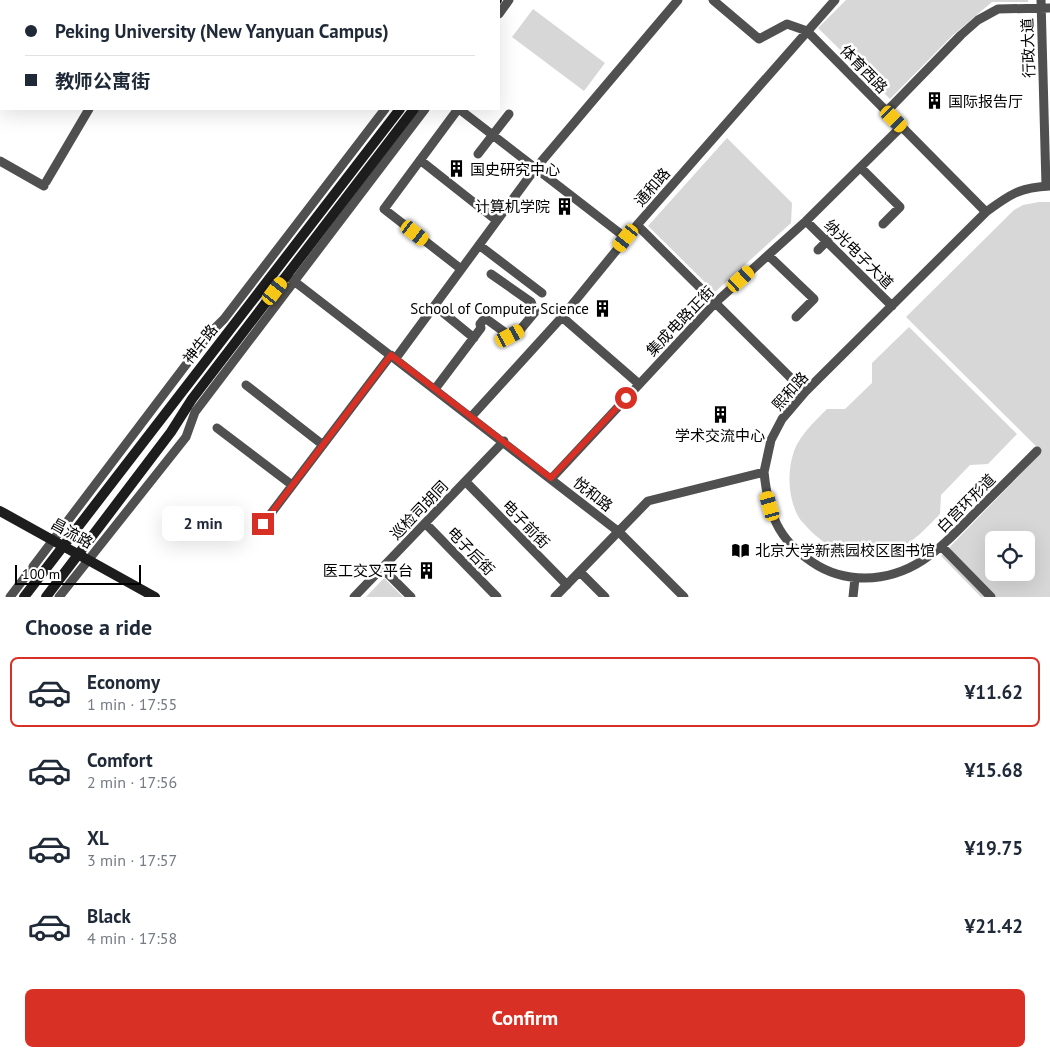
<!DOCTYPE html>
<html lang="en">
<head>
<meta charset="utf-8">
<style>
  :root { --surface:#fff; --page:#f2f2f3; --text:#1f2937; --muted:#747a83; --line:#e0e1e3; --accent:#d93025 }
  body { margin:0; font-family:"PT Sans","Noto Sans SC",sans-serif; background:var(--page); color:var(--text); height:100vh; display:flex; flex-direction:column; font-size:19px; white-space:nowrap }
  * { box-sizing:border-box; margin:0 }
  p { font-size:16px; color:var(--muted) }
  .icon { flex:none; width:28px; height:28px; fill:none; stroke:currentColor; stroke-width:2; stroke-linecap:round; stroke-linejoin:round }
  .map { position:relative; height:597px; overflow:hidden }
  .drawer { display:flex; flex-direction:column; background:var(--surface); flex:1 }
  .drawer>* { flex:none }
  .top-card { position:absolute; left:0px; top:0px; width:500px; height:110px; box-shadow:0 5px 20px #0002; display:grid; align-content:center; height:110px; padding:0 25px; background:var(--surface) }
  .fabs { position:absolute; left:985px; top:531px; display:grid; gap:10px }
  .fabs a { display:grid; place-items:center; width:50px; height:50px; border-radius:8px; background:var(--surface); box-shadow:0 5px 20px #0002; font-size:25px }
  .scale { position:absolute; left:15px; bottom:12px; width:126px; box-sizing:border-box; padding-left:5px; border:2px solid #000; border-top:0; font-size:14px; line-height:18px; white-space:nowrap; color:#000; -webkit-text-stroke:4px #fff; paint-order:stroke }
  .end { position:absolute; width:22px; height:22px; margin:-11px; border:6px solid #d93025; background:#fff; box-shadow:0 0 0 2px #fff }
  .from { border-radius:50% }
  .bubble { position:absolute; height:35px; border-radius:8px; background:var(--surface); box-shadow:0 5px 20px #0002; font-size:16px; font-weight:700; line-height:35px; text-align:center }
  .car { position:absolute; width:15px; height:30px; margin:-15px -8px; border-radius:6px; box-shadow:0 0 4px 1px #0007; background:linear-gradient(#f5c518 24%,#345 0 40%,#f5c518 0 76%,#345 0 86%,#f5c518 0) }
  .top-card b { display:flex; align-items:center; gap:18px; height:48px; font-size:19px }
  .top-card b+b { border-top:1px solid var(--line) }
  .top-card i { width:12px; height:12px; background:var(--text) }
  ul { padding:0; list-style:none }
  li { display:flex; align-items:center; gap:15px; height:70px; margin:0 10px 8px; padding:0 15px; border:2px solid transparent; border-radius:8px }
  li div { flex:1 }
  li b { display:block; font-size:19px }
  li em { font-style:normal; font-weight:700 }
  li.on { border-color:var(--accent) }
  li>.icon { width:45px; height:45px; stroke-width:1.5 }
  h2 { padding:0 25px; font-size:22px; line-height:60px }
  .cta { display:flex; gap:10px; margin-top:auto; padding:10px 25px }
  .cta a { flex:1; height:58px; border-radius:8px; background:var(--accent); color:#fff; font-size:20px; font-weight:700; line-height:58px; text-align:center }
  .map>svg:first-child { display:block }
  .green { fill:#d7d7d7; fill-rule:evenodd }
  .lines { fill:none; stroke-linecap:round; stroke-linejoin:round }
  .minor { stroke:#505050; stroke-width:9 }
  .secondary { stroke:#1d1d1d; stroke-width:10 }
  .route { stroke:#d93025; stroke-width:6 }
  .labels { text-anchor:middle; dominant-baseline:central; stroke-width:5; stroke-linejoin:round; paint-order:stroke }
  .street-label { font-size:15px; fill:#000; stroke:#fff }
  .poi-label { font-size:15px; fill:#000; stroke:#fff; text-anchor:start }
</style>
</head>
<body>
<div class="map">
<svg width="1050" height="597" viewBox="0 0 1050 597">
  <rect width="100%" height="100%" fill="#fff"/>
  <path class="green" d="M846,0H1028V2H992L953,35L890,99L818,28Z
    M533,9L605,63L584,91L512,37Z
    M727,138L792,203L791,223L715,292L648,226Z
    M1039,202H1050V597H981L941,556L1042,452L906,317L1014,210L1023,205ZM994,540H1026V572H994Z
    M909,327L1017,434L988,464L970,465L941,495L940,514C929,525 917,539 903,546C869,564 830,554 806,526C803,523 799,519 797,514C788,495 787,472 794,451C800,435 815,421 827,409H845L872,383V363Z
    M384,578L403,597H366Z"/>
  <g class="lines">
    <path class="minor" d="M713,0L759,39L787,24L807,31L986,212
      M1041,0L1046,186
      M468,1L469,0
      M499,14L509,0
      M0,39H1
      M458,109L384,209L461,269
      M459,109L626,238
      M886,112L961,35L978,20L998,9L1050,8
      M478,154L509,114
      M420,160L496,220
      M0,161L44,186
      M861,168L900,207L883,224
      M46,182L89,109
      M806,221L892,306
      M637,225L805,392
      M479,245L542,293
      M818,250L837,231
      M768,255L814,299L796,317
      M290,278L619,532L684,597
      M435,306L474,338
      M562,317L639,384
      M396,358L535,169L678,0
      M246,385L323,445
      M435,389L481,328L480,324L485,318L510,336L520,330L535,312L531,302L491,274
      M471,417L562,317L637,225L835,0
      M217,428L292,485
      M764,472C768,512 777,539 812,562C828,573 845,578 865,578C917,577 944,544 978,510C998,490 1017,471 1037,451
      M551,479L715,303L806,221L901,127
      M466,482L567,585
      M425,523L497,597
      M263,524L391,355
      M942,547L991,597
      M382,568L411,597
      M580,572L605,597
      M10,597L210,333L224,319L385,109
      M59,597L186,437L195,412L425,109
      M354,597L504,441
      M555,597L648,501L764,472L771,440L782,419L805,392L986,212C1009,195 1020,187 1050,186
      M853,597L855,578"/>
    <path class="secondary" d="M482,1L483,0
      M496,1L497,0
      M0,511L155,597
      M24,597L400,109
      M46,597L171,432L192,399L414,109"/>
  </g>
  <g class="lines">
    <path class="route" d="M263,524L391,355L551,478L626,398"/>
  </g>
  <defs>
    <symbol id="building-bare" viewBox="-9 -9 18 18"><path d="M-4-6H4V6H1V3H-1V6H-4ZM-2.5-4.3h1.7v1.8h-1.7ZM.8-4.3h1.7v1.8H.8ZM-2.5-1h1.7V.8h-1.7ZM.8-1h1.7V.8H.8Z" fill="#000" stroke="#fff" stroke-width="2.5" paint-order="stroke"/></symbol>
    <symbol id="library-bare" viewBox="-9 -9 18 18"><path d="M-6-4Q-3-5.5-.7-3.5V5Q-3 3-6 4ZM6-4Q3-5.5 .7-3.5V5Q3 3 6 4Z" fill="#000" stroke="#fff" stroke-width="2.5" paint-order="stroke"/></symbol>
  </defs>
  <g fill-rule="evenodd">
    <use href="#building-bare" x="922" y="88" width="25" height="25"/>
    <use href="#building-bare" x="444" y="156" width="25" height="25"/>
    <use href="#building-bare" x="552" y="194" width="25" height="25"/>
    <use href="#building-bare" x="590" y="296" width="25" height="25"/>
    <use href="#building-bare" x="708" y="402" width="25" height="25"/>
    <use href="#library-bare" x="728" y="538" width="25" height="25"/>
    <use href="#building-bare" x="414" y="558" width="25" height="25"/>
  </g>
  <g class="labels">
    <g class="street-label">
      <text transform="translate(1028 48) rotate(-92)">行政大道</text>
      <text transform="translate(864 69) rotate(46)">体育西路</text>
      <text transform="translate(652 187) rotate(-49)">通和路</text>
      <text transform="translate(859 254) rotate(45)">纳光电子大道</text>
      <text transform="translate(680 321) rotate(-46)">集成电路正街</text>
      <text transform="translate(200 344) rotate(-52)">神牛路</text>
      <text transform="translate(790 391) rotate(-48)">熙和路</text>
      <text transform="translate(593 494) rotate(38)">悦和路</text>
      <text transform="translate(966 503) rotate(-45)">白宫环形道</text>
      <text transform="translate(419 510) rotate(-46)">巡检司胡同</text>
      <text transform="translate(526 524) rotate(46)">电子前街</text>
      <text transform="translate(72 533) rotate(29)">昌流路</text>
      <text transform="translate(471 551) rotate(46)">电子后街</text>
    </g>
    <g class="poi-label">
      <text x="948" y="101">国际报告厅</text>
      <text x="470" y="169">国史研究中心</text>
      <text x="550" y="206" text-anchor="end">计算机学院</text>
      <text x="589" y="308" text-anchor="end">School of Computer Science</text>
      <text x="720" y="435" text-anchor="middle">学术交流中心</text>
      <text x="755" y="550">北京大学新燕园校区图书馆</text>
      <text x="413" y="570" text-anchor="end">医工交叉平台</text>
    </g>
  </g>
</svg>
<div class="fabs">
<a><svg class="icon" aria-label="locate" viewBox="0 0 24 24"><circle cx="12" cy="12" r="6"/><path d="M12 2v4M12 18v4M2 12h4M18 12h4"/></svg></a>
</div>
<div class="scale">100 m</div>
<i class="end from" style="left:626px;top:398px"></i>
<i class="end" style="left:263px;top:524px"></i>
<div class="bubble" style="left:162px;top:506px;width:82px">2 min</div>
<i class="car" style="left:894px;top:119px;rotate:135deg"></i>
<i class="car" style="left:415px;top:233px;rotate:128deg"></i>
<i class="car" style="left:626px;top:238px;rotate:219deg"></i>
<i class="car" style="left:741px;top:279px;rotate:48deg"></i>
<i class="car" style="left:275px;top:291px;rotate:37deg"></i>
<i class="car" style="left:510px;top:336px;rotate:62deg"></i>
<i class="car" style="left:770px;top:506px;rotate:344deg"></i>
<div class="top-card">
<b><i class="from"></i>Peking University (New Yanyuan Campus)</b>
<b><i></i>教师公寓街</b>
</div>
</div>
<section class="drawer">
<h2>Choose a ride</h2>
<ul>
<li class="on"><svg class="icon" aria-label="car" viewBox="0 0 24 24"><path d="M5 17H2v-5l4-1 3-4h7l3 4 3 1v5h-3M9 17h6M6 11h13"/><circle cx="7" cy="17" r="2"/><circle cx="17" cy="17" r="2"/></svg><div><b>Economy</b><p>1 min · 17:55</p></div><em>¥11.62</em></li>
<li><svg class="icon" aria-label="car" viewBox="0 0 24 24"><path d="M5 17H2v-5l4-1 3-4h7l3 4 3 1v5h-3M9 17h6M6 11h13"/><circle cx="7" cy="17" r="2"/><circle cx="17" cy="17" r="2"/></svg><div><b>Comfort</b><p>2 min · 17:56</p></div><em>¥15.68</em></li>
<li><svg class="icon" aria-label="car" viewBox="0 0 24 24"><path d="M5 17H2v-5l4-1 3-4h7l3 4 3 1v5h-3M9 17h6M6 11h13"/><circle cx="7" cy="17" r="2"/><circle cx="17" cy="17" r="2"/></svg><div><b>XL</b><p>3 min · 17:57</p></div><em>¥19.75</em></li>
<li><svg class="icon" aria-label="car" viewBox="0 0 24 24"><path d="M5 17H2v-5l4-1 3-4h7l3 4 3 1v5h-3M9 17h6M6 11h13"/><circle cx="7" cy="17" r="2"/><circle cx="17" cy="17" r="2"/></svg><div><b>Black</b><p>4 min · 17:58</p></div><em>¥21.42</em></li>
</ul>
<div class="cta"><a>Confirm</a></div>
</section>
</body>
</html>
